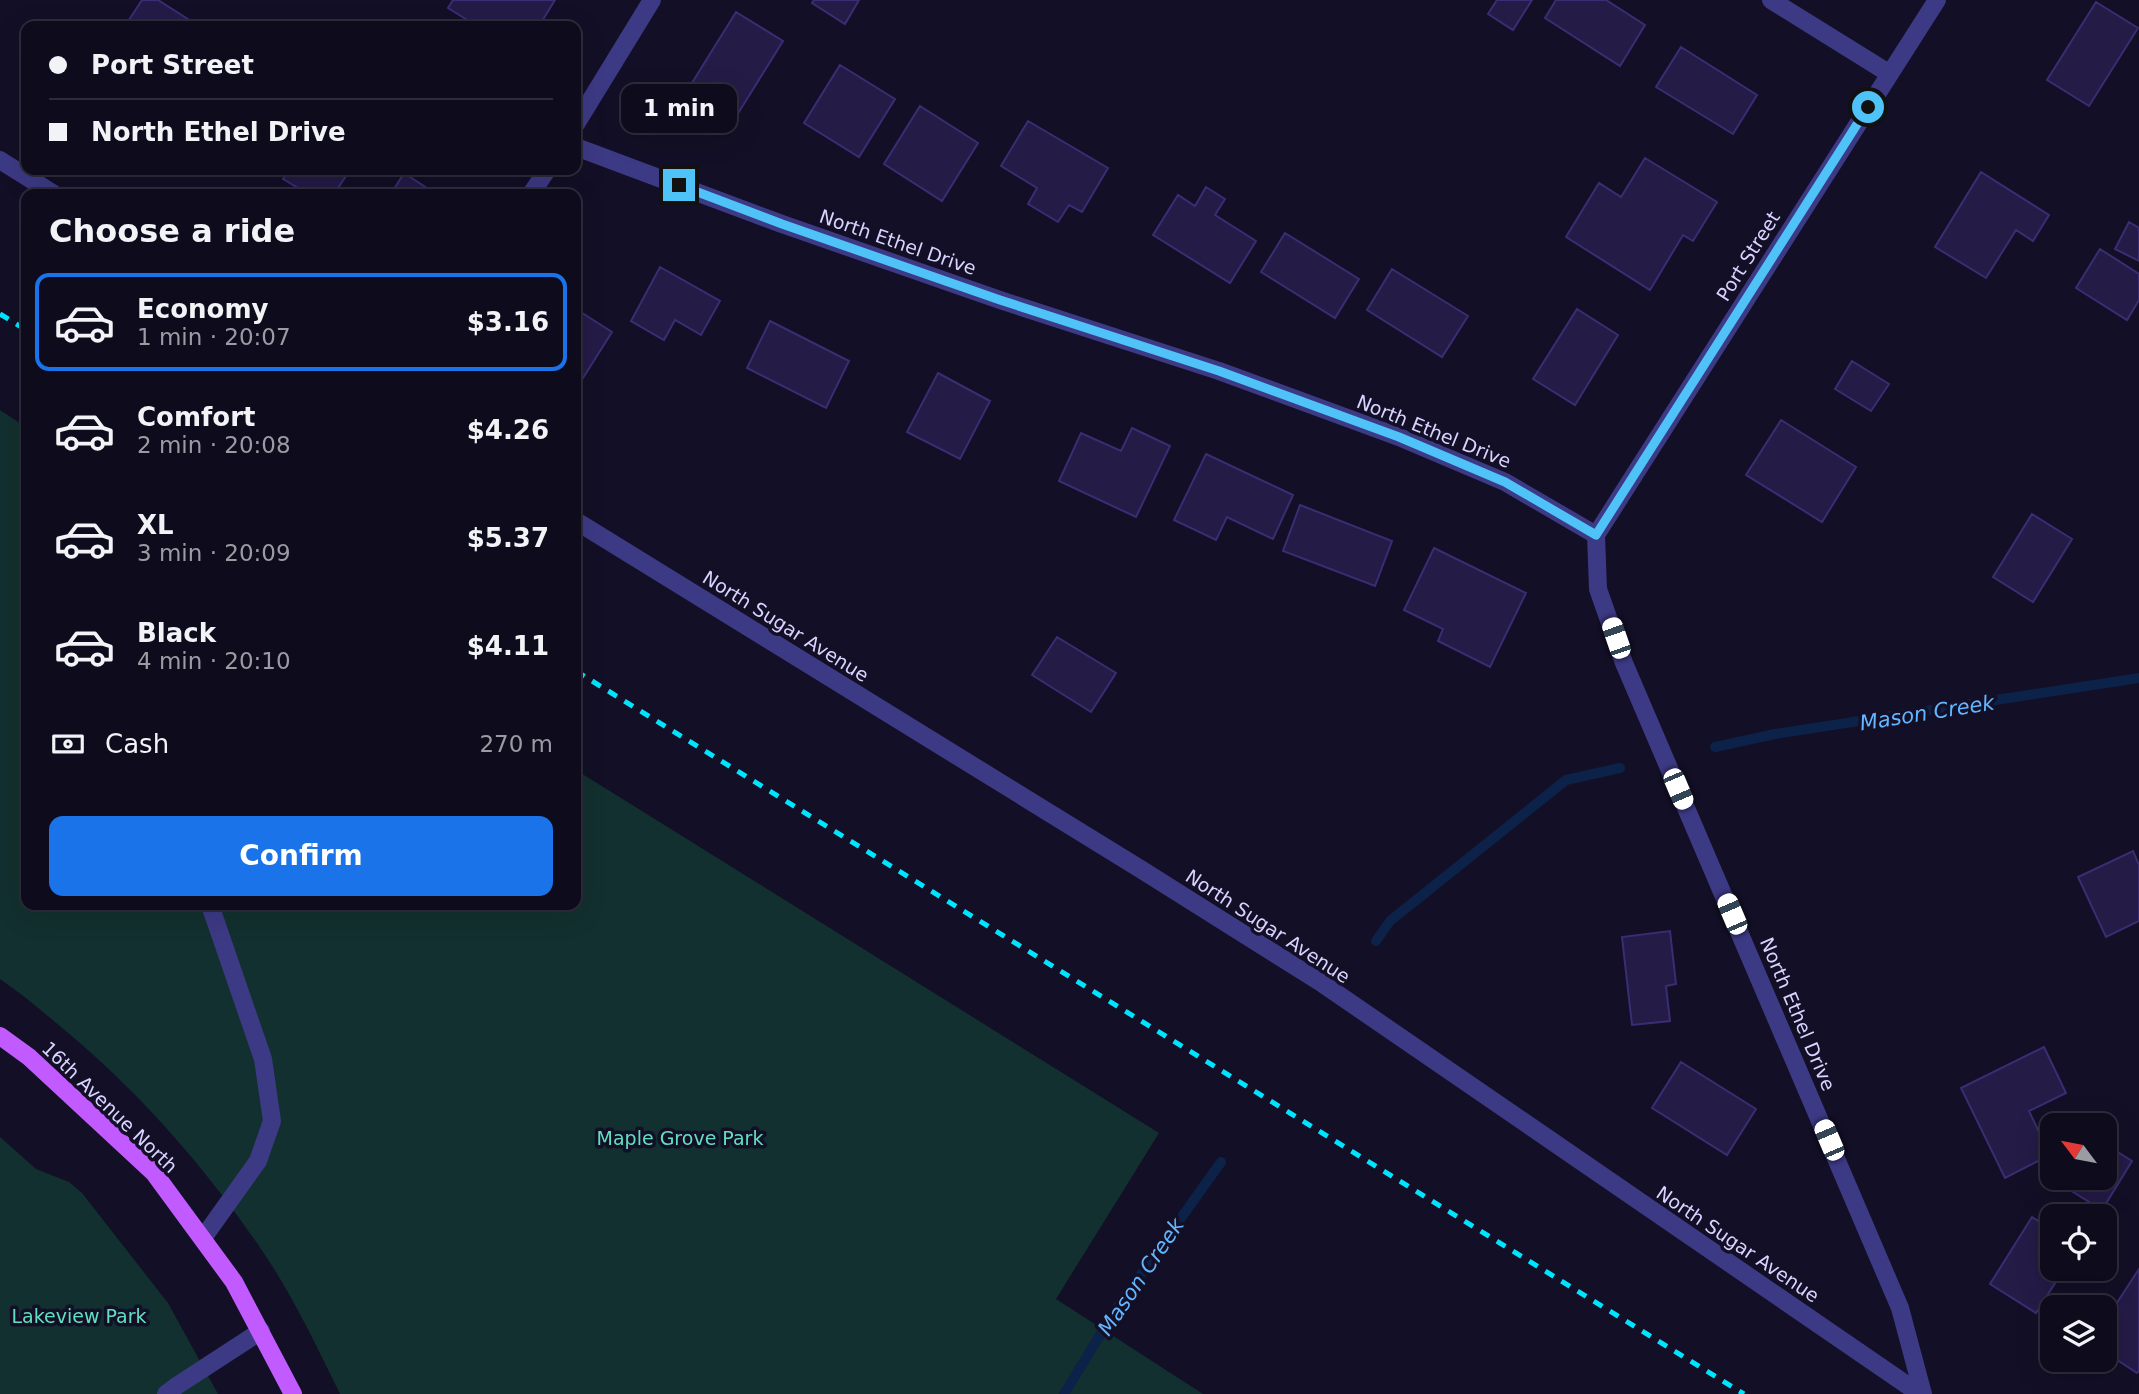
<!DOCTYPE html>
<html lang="en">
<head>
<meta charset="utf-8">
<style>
  :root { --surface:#0e0b1c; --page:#1c1929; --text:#f1f3f6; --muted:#9b9ba3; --line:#2e2b3b; --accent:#1a73e8 }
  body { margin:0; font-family:"DejaVu Sans",sans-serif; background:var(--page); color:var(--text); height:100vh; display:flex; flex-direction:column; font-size:26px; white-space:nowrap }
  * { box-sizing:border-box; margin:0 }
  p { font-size:23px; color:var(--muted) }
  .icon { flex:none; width:38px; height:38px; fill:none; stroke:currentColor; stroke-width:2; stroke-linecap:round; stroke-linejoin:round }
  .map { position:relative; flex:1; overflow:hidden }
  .side { position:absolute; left:21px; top:189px; width:560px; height:721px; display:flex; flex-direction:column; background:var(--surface); border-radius:14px; box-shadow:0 7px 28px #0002,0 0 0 2px var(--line) }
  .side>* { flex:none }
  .guide { position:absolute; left:21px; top:21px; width:560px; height:154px; border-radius:14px; box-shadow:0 7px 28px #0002,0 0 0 2px var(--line); display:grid; align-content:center; height:154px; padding:0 28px; background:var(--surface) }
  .needle { width:46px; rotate:302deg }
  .controls { position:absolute; left:2040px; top:1113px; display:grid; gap:14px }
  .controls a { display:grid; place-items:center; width:77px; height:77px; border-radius:14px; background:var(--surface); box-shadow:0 7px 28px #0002,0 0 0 2px var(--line); font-size:35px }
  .end { position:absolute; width:32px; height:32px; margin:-16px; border:9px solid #4fc3f7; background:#111; box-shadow:0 0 0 4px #111 }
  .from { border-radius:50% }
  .bubble { position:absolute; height:49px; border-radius:14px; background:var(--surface); box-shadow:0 7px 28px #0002,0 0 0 2px var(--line); font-size:23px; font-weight:700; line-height:49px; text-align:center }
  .car { position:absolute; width:21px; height:42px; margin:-21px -10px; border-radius:9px; box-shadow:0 0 5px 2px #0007; background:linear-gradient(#fff 24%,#345 0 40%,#fff 0 76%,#345 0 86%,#fff 0) }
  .guide b { display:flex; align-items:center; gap:24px; height:66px; font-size:26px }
  .guide b+b { border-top:2px solid var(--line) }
  .guide i { width:18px; height:18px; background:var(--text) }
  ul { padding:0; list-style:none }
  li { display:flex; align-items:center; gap:21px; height:98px; margin:0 14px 10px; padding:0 14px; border:4px solid transparent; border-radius:14px }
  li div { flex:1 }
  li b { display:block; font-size:26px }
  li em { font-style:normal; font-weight:700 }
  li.on { border-color:var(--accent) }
  li>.icon { width:63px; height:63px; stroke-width:1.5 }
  h2 { padding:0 28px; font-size:32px; line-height:84px }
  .pay { display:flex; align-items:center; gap:18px; height:77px; padding:0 28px; font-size:26px }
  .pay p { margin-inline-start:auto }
  .action { display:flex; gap:14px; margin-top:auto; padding:14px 28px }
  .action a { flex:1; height:80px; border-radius:14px; background:var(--accent); color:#fff; font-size:28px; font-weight:700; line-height:80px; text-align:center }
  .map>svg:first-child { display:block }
  .green { fill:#12302f }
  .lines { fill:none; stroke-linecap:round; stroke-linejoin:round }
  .stream { stroke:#0c2248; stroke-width:10 }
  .building { fill:#241b47; stroke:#3b2d73; stroke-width:2 }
  .minor { stroke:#3d3a85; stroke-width:18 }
  .major { stroke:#c25bff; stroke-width:18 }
  .rail { stroke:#00e5ff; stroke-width:5; stroke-dasharray:10 9; stroke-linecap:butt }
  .route { stroke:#4fc3f7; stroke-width:9 }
  .labels { text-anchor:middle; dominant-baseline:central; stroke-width:7; stroke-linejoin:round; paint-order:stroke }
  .street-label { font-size:19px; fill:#d9d4ff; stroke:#130f26 }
  .park-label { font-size:19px; fill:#5fe0c0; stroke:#130f26 }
  .water-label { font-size:21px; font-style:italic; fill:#62b6ff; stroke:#130f26 }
</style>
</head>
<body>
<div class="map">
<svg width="2139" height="1394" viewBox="0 0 2139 1394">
  <rect width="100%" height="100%" fill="#130f26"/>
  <path class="green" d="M0,410L26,427V905H576V770L1159,1133L1056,1299L1203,1394H340C316,1345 292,1294 261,1249C203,1164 135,1087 55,1022C37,1007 19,992 0,979Z
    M0,1137L36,1169L69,1182L82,1193L168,1303L218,1394H0Z"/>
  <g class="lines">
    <path class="stream" d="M1715,747L1775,734L2139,678
      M1376,941L1390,921L1566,780L1620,768
      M1064,1394L1116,1309L1221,1162"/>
  </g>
  <path class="building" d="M142,0H158L191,21L188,26H125Z
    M453,0H555L539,26H477L448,8Z
    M814,0H859L845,24L812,3Z
    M1497,0H1532L1513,30L1488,14Z
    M1556,0H1606L1645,25L1620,66L1545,18Z
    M2096,2L2138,28L2089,106L2047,80Z
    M736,12L783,41L734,120L687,91Z
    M1681,47L1757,95L1733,134L1656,87Z
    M840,65L895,99L859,157L804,123Z
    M920,106L978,143L942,201L884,164Z
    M1028,121L1108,168L1082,212L1069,205L1058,222L1028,204L1037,188L1001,166Z
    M1645,158L1717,202L1693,241L1683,235L1650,290L1566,237L1599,183L1621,197Z
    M289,170H350L334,194H308L283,179Z
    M1981,172L2049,215L2033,241L2016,230L1986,278L1935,247Z
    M404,173L436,194H391Z
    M1206,187L1225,199L1215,215L1256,241L1230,283L1153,235L1178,195L1195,206Z
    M2129,222L2139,228V261L2115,249Z
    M1285,233L1359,279L1335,318L1261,272Z
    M2100,249L2139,274V300L2127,320L2076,288Z
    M660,267L720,301L701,335L675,320L664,340L631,321Z
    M1392,269L1468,316L1442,357L1367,310Z
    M576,309L612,332L578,386L576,384Z
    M1577,309L1618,335L1575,405L1533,379Z
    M770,321L849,361L826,408L747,368Z
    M1852,361L1889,384L1871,411L1835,389Z
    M938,373L990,401L960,459L907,432Z
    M1781,420L1856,467L1822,522L1746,475Z
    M1132,428L1170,446L1136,517L1059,481L1081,433L1121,451Z
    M1206,454L1293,495L1273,539L1227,517L1216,540L1174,520Z
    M1300,505L1392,541L1375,586L1283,551Z
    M2032,514L2072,539L2033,602L1993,577Z
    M1434,548L1526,593L1490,667L1438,641L1443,629L1404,610Z
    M1057,637L1116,673L1091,712L1032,675Z
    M2133,851L2139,865V921L2106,937L2078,877Z
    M1670,931L1676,984L1666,986L1670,1021L1632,1025L1622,937Z
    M2044,1047L2066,1093L2029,1111L2050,1155L2005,1178L1961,1088Z
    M1681,1062L1756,1109L1727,1155L1652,1108Z
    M2105,1144L2132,1161L2102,1210L2054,1180L2055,1178H2105Z
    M2032,1217L2053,1230V1269H2064L2036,1313L1990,1284Z
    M2139,1269V1371L2137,1373L2105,1352V1321Z"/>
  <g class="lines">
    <path class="minor" d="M1771,0L1890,74
      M576,124L652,0
      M576,147L782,224L1000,300L1219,371L1399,437L1505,482L1596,535L1598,589L1624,663L1900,1308L1923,1394
      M0,160L54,194
      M531,194L547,170
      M576,521L1142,870L1323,984L1920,1394
      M1596,535L1937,0
      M203,1238L258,1161L272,1121L263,1059L210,905
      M166,1394L178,1385L261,1331"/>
    <path class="major" d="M0,1036L29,1057L154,1173L234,1282L293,1394"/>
    <path class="rail" d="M0,314L26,330
      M576,671L1744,1394"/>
  </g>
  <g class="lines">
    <path class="route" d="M679,185L782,224L1000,300L1219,371L1399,437L1505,482L1596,535L1868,107"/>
  </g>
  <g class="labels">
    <g class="street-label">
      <text transform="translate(898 242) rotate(19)">North Ethel Drive</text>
      <text transform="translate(1748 256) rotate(-58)">Port Street</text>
      <text transform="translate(1434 431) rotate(22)">North Ethel Drive</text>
      <text transform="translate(786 626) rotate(32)">North Sugar Avenue</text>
      <text transform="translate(1268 926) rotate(33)">North Sugar Avenue</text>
      <text transform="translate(1798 1014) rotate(67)">North Ethel Drive</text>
      <text transform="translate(110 1107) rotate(44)">16th Avenue North</text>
      <text transform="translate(1738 1244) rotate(34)">North Sugar Avenue</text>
    </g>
    <g class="park-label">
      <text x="680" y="1138">Maple Grove Park</text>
      <text x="79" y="1316">Lakeview Park</text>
    </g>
    <g class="water-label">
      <text transform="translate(1927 713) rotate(-9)">Mason Creek</text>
      <text transform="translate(1141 1277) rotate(-56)">Mason Creek</text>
    </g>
  </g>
</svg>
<div class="controls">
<a><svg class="needle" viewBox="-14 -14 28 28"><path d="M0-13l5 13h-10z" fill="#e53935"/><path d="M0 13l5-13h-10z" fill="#9b9ba3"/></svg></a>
<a><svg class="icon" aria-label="locate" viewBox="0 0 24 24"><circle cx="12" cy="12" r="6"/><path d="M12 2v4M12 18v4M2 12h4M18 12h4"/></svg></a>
<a><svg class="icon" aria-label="layers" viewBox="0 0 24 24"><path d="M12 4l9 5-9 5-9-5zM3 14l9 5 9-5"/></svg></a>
</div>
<i class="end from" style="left:1868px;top:107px"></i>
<i class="end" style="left:679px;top:185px"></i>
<div class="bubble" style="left:621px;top:84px;width:116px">1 min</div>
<i class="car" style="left:1616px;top:638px;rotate:341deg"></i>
<i class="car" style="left:1678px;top:789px;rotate:157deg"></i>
<i class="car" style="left:1732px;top:914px;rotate:337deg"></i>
<i class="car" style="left:1829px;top:1140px;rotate:337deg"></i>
<div class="guide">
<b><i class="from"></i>Port Street</b>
<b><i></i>North Ethel Drive</b>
</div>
<section class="side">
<h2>Choose a ride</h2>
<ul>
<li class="on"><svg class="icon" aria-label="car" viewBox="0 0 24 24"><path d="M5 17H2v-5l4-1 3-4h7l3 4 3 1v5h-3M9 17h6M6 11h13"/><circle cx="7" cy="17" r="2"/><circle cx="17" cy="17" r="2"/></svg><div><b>Economy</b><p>1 min · 20:07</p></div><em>$3.16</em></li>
<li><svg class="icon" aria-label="car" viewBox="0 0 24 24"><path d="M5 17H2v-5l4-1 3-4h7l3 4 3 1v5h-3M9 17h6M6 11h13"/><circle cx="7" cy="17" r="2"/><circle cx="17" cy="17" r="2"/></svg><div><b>Comfort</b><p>2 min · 20:08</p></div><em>$4.26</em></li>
<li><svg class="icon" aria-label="car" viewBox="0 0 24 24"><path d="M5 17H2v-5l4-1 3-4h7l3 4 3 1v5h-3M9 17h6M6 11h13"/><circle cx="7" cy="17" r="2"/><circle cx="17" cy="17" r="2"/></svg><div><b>XL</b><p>3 min · 20:09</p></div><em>$5.37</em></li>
<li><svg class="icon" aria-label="car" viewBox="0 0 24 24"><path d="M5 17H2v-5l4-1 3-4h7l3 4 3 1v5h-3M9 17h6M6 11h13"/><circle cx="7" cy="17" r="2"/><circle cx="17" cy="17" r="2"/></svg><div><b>Black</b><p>4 min · 20:10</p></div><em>$4.11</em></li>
</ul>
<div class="pay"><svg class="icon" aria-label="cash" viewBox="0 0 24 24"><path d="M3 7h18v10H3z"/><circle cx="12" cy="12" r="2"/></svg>Cash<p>270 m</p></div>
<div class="action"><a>Confirm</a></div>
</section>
</div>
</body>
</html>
